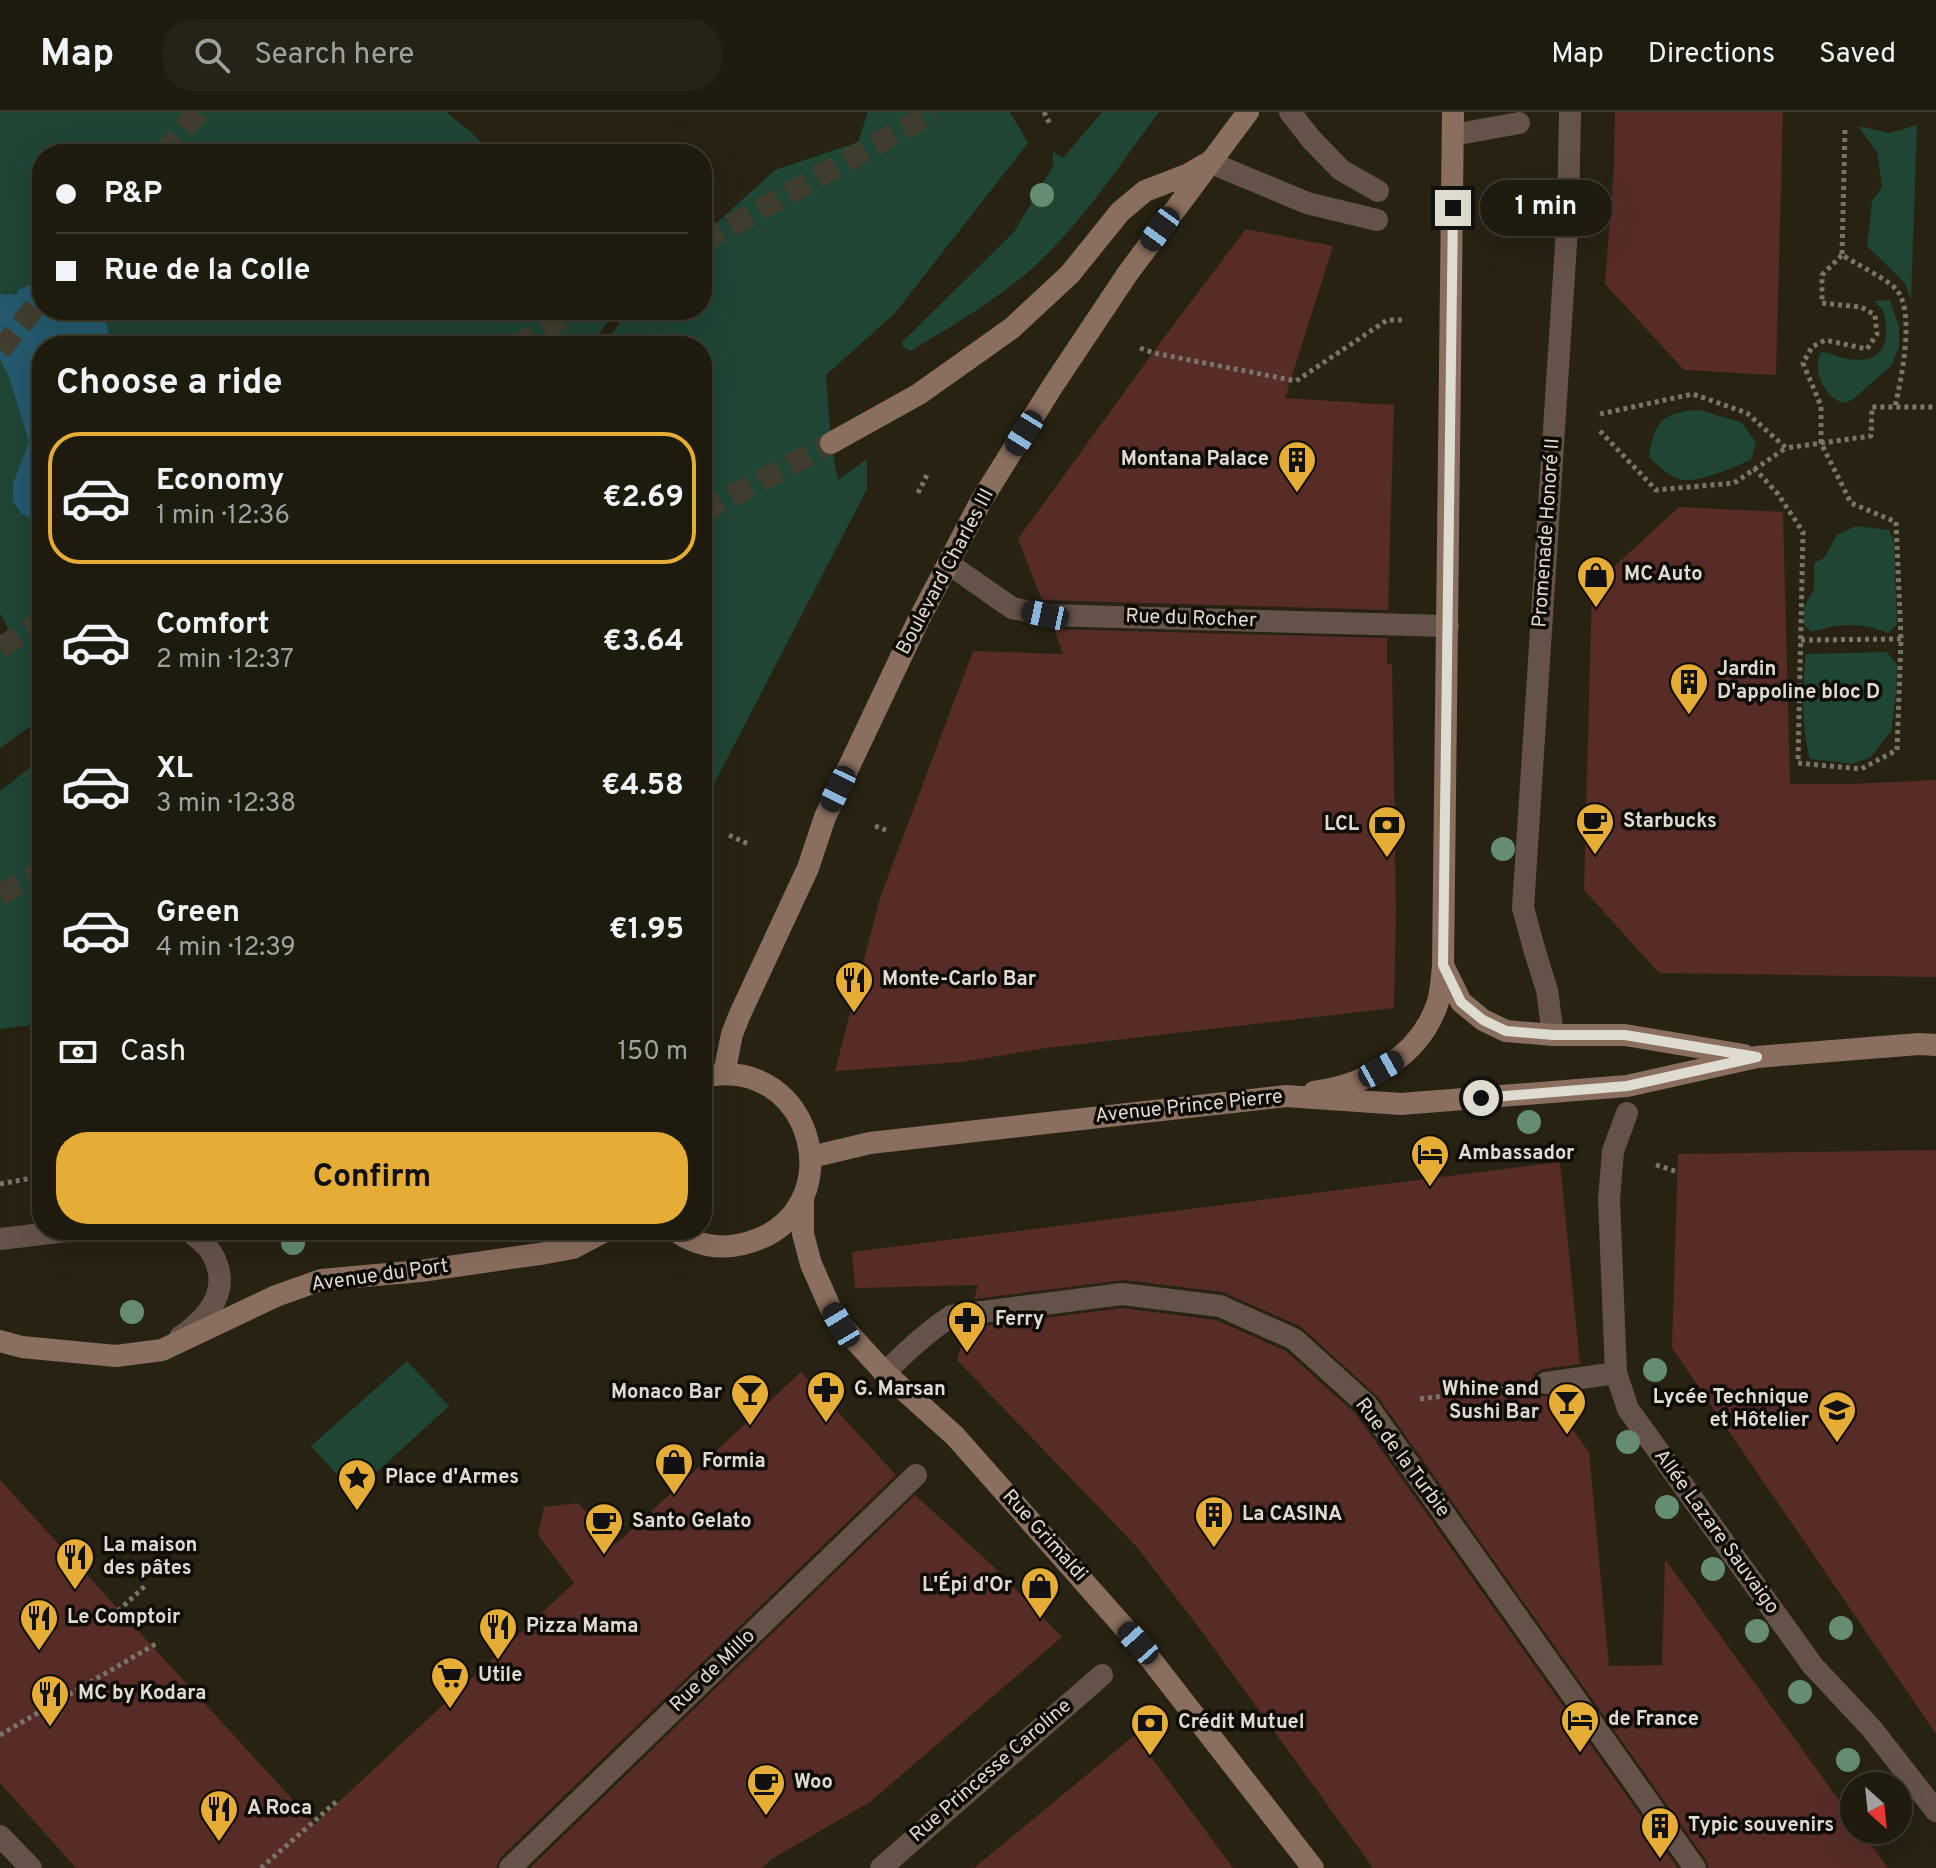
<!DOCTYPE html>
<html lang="en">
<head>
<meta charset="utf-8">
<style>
  :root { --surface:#1d1a0e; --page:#252317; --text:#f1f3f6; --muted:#a0a19e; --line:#3b382e; --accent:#e5ad36 }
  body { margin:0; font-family:Overpass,sans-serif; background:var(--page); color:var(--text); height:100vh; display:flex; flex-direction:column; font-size:30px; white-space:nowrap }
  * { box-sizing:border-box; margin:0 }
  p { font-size:26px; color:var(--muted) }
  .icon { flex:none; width:44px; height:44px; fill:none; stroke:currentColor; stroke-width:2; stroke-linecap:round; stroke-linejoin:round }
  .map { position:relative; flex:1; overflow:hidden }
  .panel { position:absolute; left:32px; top:224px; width:680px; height:904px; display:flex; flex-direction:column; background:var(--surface); border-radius:32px; box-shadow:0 8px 32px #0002,0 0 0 2px var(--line) }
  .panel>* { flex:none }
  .top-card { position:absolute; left:32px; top:32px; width:680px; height:176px; border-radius:32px; box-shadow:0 8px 32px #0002,0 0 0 2px var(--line); display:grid; align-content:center; height:176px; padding:0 24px; background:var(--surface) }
  .needle { width:52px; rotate:153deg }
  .fabs { position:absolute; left:1840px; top:1660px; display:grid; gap:16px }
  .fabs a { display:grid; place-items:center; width:72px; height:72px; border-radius:50%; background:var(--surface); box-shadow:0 8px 32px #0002,0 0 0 2px var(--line); font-size:40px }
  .end { position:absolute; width:36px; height:36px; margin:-18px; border:10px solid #dedbd1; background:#111; box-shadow:0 0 0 4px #111 }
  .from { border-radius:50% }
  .bubble { position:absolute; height:56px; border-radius:28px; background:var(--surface); box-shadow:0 8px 32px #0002,0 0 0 2px var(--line); font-size:26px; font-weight:700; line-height:56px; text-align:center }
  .car { position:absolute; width:24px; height:48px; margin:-24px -12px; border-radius:10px; box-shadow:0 0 6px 2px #0007; background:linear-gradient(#222 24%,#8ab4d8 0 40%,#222 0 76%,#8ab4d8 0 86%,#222 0) }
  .top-card b { display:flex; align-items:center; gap:28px; height:76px; font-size:30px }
  .top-card b+b { border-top:2px solid var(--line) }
  .top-card i { width:20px; height:20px; background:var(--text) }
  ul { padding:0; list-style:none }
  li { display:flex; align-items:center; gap:24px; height:132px; margin:0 16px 12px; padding:0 8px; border:4px solid transparent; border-radius:32px }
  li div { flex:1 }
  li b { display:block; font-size:30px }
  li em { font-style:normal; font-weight:700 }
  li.selected { border-color:var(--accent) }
  li>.icon { width:72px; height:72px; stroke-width:1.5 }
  h2 { padding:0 24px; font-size:36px; line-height:96px }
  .pay { display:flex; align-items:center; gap:20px; height:88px; padding:0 24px; font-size:30px }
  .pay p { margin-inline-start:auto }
  .cta { display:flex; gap:16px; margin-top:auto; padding:16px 24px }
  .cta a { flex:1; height:92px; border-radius:32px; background:var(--accent); color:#111; font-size:32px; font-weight:700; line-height:92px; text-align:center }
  header { display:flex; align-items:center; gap:48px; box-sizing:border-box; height:112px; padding:0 40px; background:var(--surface); border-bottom:2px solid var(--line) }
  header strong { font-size:38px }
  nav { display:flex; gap:44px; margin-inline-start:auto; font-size:28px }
  .search { width:560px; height:72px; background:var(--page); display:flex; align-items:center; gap:20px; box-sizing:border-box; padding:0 28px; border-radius:32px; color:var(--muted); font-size:30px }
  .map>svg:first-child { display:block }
  .green { fill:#1f4535 }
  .water { fill:#25596d }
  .building { fill:#572c27 }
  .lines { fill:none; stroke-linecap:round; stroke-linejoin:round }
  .secondary-tunnel { stroke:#423e2f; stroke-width:22; stroke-dasharray:22 11; stroke-linecap:butt }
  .path { stroke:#797568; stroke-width:5; stroke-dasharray:4 4; stroke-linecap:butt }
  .service { stroke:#655349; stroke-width:22 }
  .pedestrian { stroke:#655349; stroke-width:22 }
  .minor { stroke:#655349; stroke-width:22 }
  .secondary { stroke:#8a6e5e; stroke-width:22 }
  .tree { fill:#648d72 }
  .route { stroke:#dedbd1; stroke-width:10 }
  .labels { text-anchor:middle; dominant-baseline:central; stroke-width:7; stroke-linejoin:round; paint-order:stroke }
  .poi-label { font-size:20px; font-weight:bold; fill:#dedbd1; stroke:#0e0c05; text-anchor:start }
  .street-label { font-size:20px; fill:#dedbd1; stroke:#0e0c05 }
</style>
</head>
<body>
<header>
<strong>Map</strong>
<div class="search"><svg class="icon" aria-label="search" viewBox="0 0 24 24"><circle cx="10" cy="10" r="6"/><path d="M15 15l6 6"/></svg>Search here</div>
<nav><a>Map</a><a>Directions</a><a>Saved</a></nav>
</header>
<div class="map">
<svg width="1936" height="1756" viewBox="0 0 1936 1756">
  <rect width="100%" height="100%" fill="#272212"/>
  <path class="green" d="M0,0H446L472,21L492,42H42V198H617L589,234H42V606L0,636V534L8,517L0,501Z
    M868,0H1010L1028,31L895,201L826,263L831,331L838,368L867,347V377L702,695V234H602L630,198H702V124L775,58L858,30Z
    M1102,0H1159C1119,54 1078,117 1027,161C991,191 951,215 910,239L903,235L902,230L1014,120L1053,54V40L1063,46Z
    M1917,13L1911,188L1905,171L1867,134L1872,89L1882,75L1877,40L1858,14L1890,21Z
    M1890,188L1899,215V235L1891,254L1852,288L1843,291C1825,285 1811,258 1821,240C1829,240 1832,243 1840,245C1860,251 1883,249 1886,225C1886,218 1886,205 1883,199C1881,195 1877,193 1874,189Z
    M1699,298L1741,310L1756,330L1751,348C1735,354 1706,368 1688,368C1673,369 1659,354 1649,345C1654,309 1663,300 1699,298Z
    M1856,414L1889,418L1894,430L1897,513L1888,521C1860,510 1840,511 1811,520L1804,513V495L1814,477V451L1824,446L1837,423Z
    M1887,540L1897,553L1896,583L1891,619L1871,645L1853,652L1810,647C1801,613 1802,577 1806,542Z
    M42,646V912L0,917V679Z
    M407,1249L449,1294L354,1381L311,1334Z"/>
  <path class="water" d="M42,168V198H103L112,234H42V411L22,402L13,389V372L29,330L9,265L0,247V182L17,183L18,178Z"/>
  <path class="building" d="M1615,0H1783L1776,263L1684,258L1605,172L1614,54Z
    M1246,117L1333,134L1285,286L1394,293L1388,498L1042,488L1018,427L1157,235Z
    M1679,395L1783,400L1790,672H1851L1936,668V865L1659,861L1584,778L1592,475Z
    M1054,517L1387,526V552H1392L1396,798L1394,896L1046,936L962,950L835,959L880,786L973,539L1063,542Z
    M1936,1038V1622L1672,1236L1678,1042Z
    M1560,1050L1580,1252L1543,1257L1533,1262L1534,1264L1532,1272L1536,1280L1542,1284L1549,1285L1589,1340L1609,1554L1662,1553L1665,1447L1854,1709V1718H1861L1888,1756H1709L1706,1748L1378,1285L1300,1214L1222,1180L1124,1168L974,1187L978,1173L855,1176L852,1140Z
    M1122,1196L1216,1208L1286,1239L1356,1302L1678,1756H1373L1200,1517L1136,1434L957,1248L966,1216Z
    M801,1260L896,1363L500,1746L496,1756H76L0,1671V1368L315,1712L574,1471L538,1423L544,1395L578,1391L616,1432Z
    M915,1383L993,1454L1062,1525L870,1690L770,1748L762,1756H530Z
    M1135,1623L1233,1756H974Z"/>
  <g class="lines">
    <path class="secondary-tunnel" d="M163,42L198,0
      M702,130L934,0
      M515,234L579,198
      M0,238L42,187
      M702,400L831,331
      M0,536L42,510
      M0,783L42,760"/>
    <path class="path" d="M1044,0L1051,14
      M1845,18L1842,143C1853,150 1888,168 1896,177C1916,200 1901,267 1895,295
      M1140,236L1154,241L1296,269L1387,208H1405
      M1600,302L1693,282L1747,301L1786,336L1871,324L1872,295H1936
      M1600,319L1656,378L1734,371L1786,336
      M1754,356L1778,382L1803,420L1798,651L1861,657L1897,638L1901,527L1896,410L1851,391L1821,331V294L1803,251L1812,235L1825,228L1867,237L1877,222L1875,203L1861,195L1822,191V163L1842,143
      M918,381L928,361
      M1801,528L1901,527
      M875,714L886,718
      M729,723L750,733
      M1656,1053L1678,1060
      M0,1072L32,1066
      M1420,1287L1505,1276
      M118,1499L145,1474
      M0,1623L159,1530
      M261,1756L336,1690"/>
    <path class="service" d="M1290,0L1311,27L1341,58L1378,79
      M1453,23L1519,11
      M1209,50L1307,91L1377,108
      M1535,840L1547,878L1553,923"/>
    <path class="pedestrian" d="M1535,840L1523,796L1568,101L1570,0
      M1627,1001L1613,1039L1609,1087L1616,1261L1628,1297L1813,1554L1872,1617L1936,1699
      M1546,1271L1616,1261
      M510,1756L916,1363
      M881,1756L1102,1563"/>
    <path class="minor" d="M949,452L1012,496L1045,503L1448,514
      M0,1127L75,1118
      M180,1225C210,1205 233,1176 211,1140C206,1132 196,1125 188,1118
      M885,1261C906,1239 926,1221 951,1204L1122,1182L1220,1194L1294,1227L1367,1293L1695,1756
      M0,1724L31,1756"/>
    <path class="secondary" d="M831,331L919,282L1012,216L1070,162L1120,100L1145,79L1189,62L1204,53
      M1443,853L1461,890L1483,908L1506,919L1553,923H1625L1744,943
      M724,962L732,922L740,902L808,756L825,705L918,509L981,389L1052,275L1128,161L1248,0
      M1314,980C1368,972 1420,945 1438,890C1441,879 1442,865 1443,853L1453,0
      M811,1045L870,1031L1286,984L1401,992L1627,974L1757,945L1919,932L1936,933
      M803,1087V1122L811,1152L830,1195L841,1213L885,1261L955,1324L1138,1531L1313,1756
      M674,1118C694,1133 719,1138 743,1132C856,1105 816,939 702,965
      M0,1229L22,1235L116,1244L162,1238L276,1184L321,1168L421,1159L546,1141L573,1136L607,1118"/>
  </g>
  <g class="tree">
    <circle cx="1042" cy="83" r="12"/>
    <circle cx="1503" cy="737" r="12"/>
    <circle cx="1529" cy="1010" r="12"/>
    <circle cx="293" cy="1131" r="12"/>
    <circle cx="132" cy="1200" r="12"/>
    <circle cx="1655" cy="1258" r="12"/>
    <circle cx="1628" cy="1330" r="12"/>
    <circle cx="1667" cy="1395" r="12"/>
    <circle cx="1713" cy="1457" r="12"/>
    <circle cx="1841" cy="1516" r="12"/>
    <circle cx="1757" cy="1519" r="12"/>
    <circle cx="1800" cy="1580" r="12"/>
    <circle cx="1848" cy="1648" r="12"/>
  </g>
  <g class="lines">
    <path class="route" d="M1453,96L1443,853L1461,890L1483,908L1506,919L1553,923H1625L1757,945L1627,974L1481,986"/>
  </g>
  <defs>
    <symbol id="building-pin" viewBox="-11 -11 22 30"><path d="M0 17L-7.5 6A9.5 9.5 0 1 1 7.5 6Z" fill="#e5ad36" stroke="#0e0c05"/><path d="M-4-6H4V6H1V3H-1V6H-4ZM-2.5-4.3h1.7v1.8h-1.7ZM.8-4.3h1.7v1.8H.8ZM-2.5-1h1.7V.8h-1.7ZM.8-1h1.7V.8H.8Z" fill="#111"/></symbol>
    <symbol id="shop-pin" viewBox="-11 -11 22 30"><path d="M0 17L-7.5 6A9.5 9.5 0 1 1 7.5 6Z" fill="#e5ad36" stroke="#0e0c05"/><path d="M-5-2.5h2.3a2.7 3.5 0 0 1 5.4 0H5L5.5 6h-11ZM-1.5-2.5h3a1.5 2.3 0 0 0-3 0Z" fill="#111"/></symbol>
    <symbol id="cafe-pin" viewBox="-11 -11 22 30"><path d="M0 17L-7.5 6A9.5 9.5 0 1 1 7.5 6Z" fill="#e5ad36" stroke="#0e0c05"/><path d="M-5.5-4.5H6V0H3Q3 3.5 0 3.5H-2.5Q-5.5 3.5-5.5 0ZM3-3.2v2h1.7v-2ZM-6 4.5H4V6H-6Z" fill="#111"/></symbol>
    <symbol id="bank-pin" viewBox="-11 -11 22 30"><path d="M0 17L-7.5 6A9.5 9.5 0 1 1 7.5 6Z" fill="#e5ad36" stroke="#0e0c05"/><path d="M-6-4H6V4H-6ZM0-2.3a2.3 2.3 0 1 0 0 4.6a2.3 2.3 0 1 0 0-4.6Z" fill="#111"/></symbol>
    <symbol id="restaurant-pin" viewBox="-11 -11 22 30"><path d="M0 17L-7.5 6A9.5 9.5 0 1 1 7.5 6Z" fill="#e5ad36" stroke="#0e0c05"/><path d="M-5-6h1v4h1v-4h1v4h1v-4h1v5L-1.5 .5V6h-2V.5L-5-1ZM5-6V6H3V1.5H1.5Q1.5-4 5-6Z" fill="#111"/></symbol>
    <symbol id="hotel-pin" viewBox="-11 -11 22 30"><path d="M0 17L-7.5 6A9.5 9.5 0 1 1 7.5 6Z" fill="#e5ad36" stroke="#0e0c05"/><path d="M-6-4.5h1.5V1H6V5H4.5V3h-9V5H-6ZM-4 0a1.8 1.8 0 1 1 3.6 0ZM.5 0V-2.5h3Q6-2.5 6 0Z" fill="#111"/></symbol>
    <symbol id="pharmacy-pin" viewBox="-11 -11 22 30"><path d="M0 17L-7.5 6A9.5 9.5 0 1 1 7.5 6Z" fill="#e5ad36" stroke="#0e0c05"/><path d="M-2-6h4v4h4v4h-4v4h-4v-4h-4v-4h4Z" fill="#111"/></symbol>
    <symbol id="bar-pin" viewBox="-11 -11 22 30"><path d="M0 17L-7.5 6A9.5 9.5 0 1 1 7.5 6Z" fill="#e5ad36" stroke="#0e0c05"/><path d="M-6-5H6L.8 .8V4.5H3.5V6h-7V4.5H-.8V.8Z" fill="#111"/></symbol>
    <symbol id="school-pin" viewBox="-11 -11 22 30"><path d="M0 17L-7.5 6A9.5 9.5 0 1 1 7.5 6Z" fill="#e5ad36" stroke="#0e0c05"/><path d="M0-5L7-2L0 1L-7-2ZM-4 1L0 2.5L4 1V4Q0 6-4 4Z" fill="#111"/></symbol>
    <symbol id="sight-pin" viewBox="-11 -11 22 30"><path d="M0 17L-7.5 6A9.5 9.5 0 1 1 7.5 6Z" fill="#e5ad36" stroke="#0e0c05"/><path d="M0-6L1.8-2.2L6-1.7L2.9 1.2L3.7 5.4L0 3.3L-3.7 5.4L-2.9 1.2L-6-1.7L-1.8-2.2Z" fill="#111"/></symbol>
    <symbol id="supermarket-pin" viewBox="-11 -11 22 30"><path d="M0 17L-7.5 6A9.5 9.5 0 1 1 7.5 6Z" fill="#e5ad36" stroke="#0e0c05"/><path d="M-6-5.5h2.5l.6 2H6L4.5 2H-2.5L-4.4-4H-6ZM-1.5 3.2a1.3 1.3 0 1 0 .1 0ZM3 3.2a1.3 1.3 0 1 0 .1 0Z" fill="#111"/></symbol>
  </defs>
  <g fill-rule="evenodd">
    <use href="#building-pin" x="1275" y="326" width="44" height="60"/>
    <use href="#shop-pin" x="1574" y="441" width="44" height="60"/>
    <use href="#building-pin" x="1667" y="548" width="44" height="60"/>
    <use href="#cafe-pin" x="1573" y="688" width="44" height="60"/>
    <use href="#bank-pin" x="1365" y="691" width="44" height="60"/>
    <use href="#restaurant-pin" x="832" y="846" width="44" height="60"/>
    <use href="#hotel-pin" x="1408" y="1020" width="44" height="60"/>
    <use href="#pharmacy-pin" x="945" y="1186" width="44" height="60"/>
    <use href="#pharmacy-pin" x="804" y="1256" width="44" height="60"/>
    <use href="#bar-pin" x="728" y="1259" width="44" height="60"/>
    <use href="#bar-pin" x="1545" y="1268" width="44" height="60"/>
    <use href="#school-pin" x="1815" y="1276" width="44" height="60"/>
    <use href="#shop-pin" x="652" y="1328" width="44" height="60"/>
    <use href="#sight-pin" x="335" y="1344" width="44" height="60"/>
    <use href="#building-pin" x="1192" y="1381" width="44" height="60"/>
    <use href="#cafe-pin" x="582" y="1388" width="44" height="60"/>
    <use href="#restaurant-pin" x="53" y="1423" width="44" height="60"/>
    <use href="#shop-pin" x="1018" y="1452" width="44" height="60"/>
    <use href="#restaurant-pin" x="17" y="1484" width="44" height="60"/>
    <use href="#restaurant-pin" x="476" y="1493" width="44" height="60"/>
    <use href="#supermarket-pin" x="428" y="1542" width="44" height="60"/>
    <use href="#restaurant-pin" x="28" y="1560" width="44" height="60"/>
    <use href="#hotel-pin" x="1558" y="1586" width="44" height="60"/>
    <use href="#bank-pin" x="1128" y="1589" width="44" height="60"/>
    <use href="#cafe-pin" x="744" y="1649" width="44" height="60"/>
    <use href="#restaurant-pin" x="197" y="1675" width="44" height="60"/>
    <use href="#building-pin" x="1638" y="1692" width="44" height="60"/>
  </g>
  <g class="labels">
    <g class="poi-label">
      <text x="1269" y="348" text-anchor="end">Montana Palace</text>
      <text x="1624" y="463">MC Auto</text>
      <text x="1717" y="558">Jardin<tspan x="1717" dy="23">D'appoline bloc D</tspan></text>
      <text x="1623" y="710">Starbucks</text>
      <text x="1359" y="713" text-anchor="end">LCL</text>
      <text x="882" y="868">Monte-Carlo Bar</text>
      <text x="1458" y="1042">Ambassador</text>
      <text x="995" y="1208">Ferry</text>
      <text x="854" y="1278">G. Marsan</text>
      <text x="1539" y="1278" text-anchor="end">Whine and<tspan x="1539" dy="23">Sushi Bar</tspan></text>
      <text x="722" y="1281" text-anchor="end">Monaco Bar</text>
      <text x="1809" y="1286" text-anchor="end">Lycée Technique<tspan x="1809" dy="23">et Hôtelier</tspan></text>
      <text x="702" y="1350">Formia</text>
      <text x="385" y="1366">Place d'Armes</text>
      <text x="1242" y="1403">La CASINA</text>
      <text x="632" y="1410">Santo Gelato</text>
      <text x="103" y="1434">La maison<tspan x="103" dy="23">des pâtes</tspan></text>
      <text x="1012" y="1474" text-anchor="end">L'Épi d'Or</text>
      <text x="67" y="1506">Le Comptoir</text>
      <text x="526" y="1515">Pizza Mama</text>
      <text x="478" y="1564">Utile</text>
      <text x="78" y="1582">MC by Kodara</text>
      <text x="1608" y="1608">de France</text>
      <text x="1178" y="1611">Crédit Mutuel</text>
      <text x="794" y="1671">Woo</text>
      <text x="247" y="1697">A Roca</text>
      <text x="1688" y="1714">Typic souvenirs</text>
    </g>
    <g class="street-label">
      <text transform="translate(1547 421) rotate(-86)">Promenade Honoré II</text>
      <text transform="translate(946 460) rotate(-62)">Boulevard Charles III</text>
      <text transform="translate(1191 507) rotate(2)">Rue du Rocher</text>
      <text transform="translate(1189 995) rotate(-6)">Avenue Prince Pierre</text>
      <text transform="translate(380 1164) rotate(-8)">Avenue du Port</text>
      <text transform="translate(1402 1346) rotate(53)">Rue de la Turbie</text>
      <text transform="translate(1716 1420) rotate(54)">Allée Lazare Sauvaigo</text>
      <text transform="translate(1044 1424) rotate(48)">Rue Grimaldi</text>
      <text transform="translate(713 1559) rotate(-44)">Rue de Millo</text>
      <text transform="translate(991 1659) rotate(-41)">Rue Princesse Caroline</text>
    </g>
  </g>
</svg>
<div class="fabs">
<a><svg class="needle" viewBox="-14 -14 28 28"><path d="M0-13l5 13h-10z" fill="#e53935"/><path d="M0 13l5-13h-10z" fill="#a0a19e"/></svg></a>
</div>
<i class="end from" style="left:1481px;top:986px"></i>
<i class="end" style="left:1453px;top:96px"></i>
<div class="bubble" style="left:1480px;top:68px;width:132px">1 min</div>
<i class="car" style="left:1160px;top:117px;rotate:216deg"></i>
<i class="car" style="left:1024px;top:321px;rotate:212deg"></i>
<i class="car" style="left:1045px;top:503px;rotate:282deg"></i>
<i class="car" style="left:838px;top:677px;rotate:206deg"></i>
<i class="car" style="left:1381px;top:957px;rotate:61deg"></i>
<i class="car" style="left:841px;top:1213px;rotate:329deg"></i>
<i class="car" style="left:1138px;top:1531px;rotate:318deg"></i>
<div class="top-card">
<b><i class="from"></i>P&amp;P</b>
<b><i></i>Rue de la Colle</b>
</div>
<section class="panel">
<h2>Choose a ride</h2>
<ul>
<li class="selected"><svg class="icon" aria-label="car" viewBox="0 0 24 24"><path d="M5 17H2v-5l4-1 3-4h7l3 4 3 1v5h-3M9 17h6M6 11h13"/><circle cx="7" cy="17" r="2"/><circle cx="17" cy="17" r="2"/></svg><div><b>Economy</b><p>1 min · 12:36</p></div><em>€2.69</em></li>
<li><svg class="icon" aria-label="car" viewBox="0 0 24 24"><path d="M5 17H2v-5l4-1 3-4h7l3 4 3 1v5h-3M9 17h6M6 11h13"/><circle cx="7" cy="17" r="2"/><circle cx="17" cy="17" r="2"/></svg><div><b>Comfort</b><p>2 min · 12:37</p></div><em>€3.64</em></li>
<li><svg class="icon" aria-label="car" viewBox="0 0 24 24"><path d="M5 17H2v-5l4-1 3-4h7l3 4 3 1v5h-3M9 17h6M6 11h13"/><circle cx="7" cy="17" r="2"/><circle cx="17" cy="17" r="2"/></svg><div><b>XL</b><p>3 min · 12:38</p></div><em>€4.58</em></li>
<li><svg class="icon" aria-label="car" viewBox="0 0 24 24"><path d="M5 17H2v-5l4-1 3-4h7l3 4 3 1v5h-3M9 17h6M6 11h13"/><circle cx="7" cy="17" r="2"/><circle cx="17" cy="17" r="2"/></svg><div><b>Green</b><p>4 min · 12:39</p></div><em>€1.95</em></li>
</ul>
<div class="pay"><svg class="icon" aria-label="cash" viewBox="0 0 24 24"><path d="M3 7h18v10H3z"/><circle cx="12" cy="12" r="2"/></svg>Cash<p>150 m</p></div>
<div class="cta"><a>Confirm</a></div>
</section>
</div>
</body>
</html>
